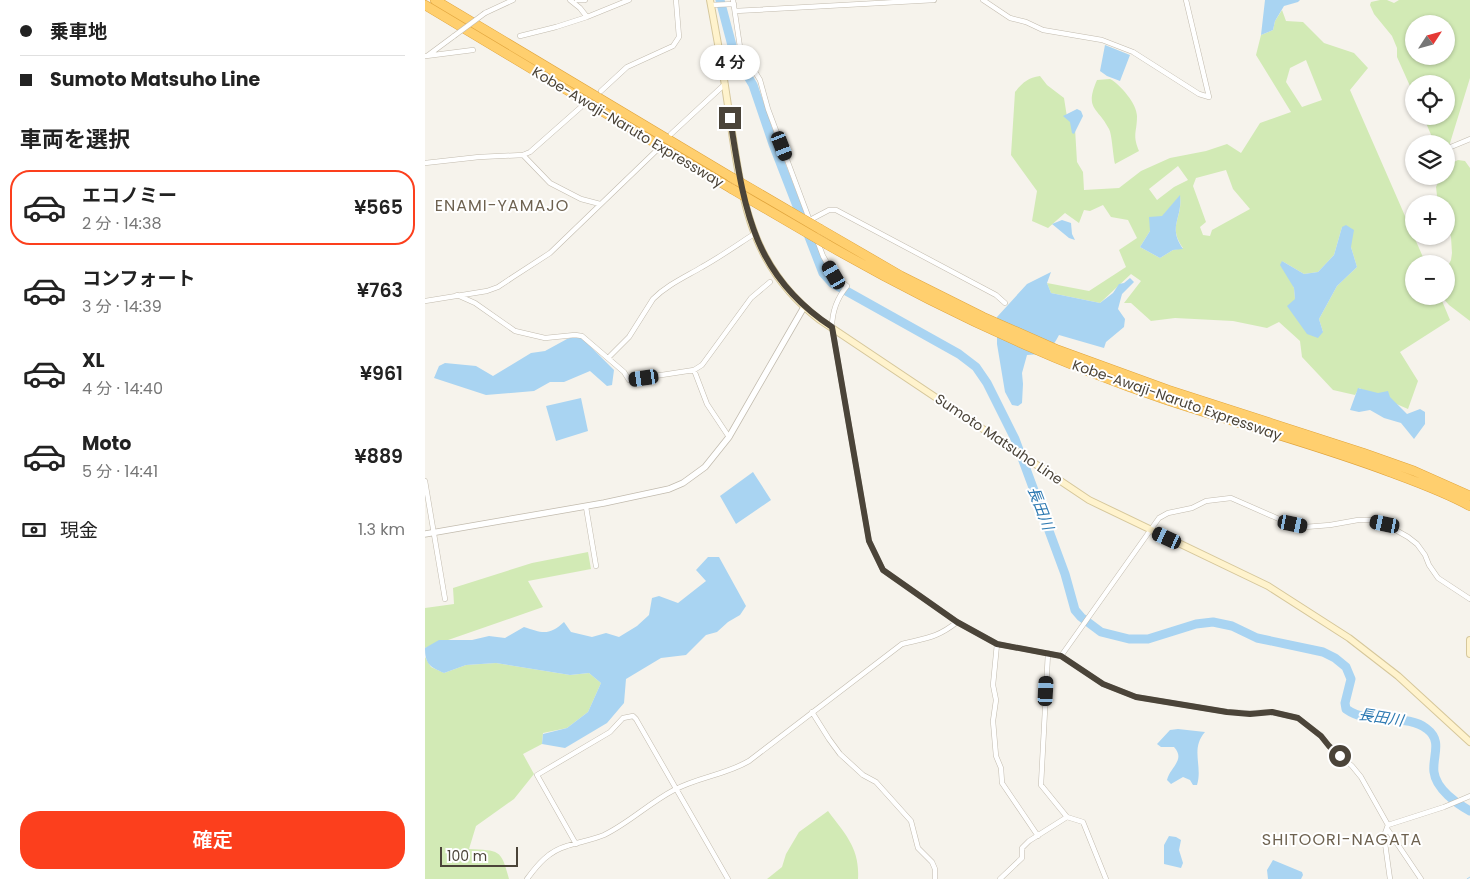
<!DOCTYPE html>
<html lang="ja">
<head>
<meta charset="utf-8">
<style>
  :root { --surface:#fff; --page:#f2f2f2; --text:#222; --muted:#767676; --line:#e0e0e0; --accent:#fc3f1d }
  body { margin:0; font-family:Poppins,"Noto Sans JP",sans-serif; background:var(--page); color:var(--text); height:100vh; display:flex; flex-direction:column; font-size:19px; white-space:nowrap }
  * { box-sizing:border-box; margin:0 }
  p { font-size:16px; color:var(--muted) }
  .icon { flex:none; width:28px; height:28px; fill:none; stroke:currentColor; stroke-width:2; stroke-linecap:round; stroke-linejoin:round }
  .map { position:relative; flex:1; overflow:hidden }
  .side { display:flex; flex-direction:column; background:var(--surface); width:425px }
  .side>* { flex:none }
  .banner { display:grid; align-content:center; height:110px; padding:0 20px; background:var(--surface) }
  .needle { width:32px; rotate:54deg }
  .controls { position:absolute; left:980px; top:15px; display:grid; gap:10px }
  .controls a { display:grid; place-items:center; width:50px; height:50px; border-radius:50%; background:var(--surface); box-shadow:0 1px 4px #0004; font-size:25px }
  .scale { position:absolute; left:15px; bottom:12px; width:78px; box-sizing:border-box; padding-left:5px; border:2px solid #4b4439; border-top:0; font-size:14px; line-height:18px; white-space:nowrap; color:#4b4439; -webkit-text-stroke:4px #fff; paint-order:stroke }
  .end { position:absolute; width:22px; height:22px; margin:-11px; border:6px solid #4b4439; background:#fff; box-shadow:0 0 0 2px #fff }
  .from { border-radius:50% }
  .bubble { position:absolute; height:35px; border-radius:18px; background:var(--surface); box-shadow:0 1px 4px #0004; font-size:16px; font-weight:600; line-height:35px; text-align:center }
  .car { position:absolute; width:15px; height:30px; margin:-15px -8px; border-radius:6px; box-shadow:0 0 4px 1px #0007; background:linear-gradient(#222 24%,#8ab4d8 0 40%,#222 0 76%,#8ab4d8 0 86%,#222 0) }
  .banner b { display:flex; align-items:center; gap:18px; height:48px; font-size:19px }
  .banner b+b { border-top:1px solid var(--line) }
  .banner i { width:12px; height:12px; background:var(--text) }
  ul { padding:0; list-style:none }
  li { display:flex; align-items:center; gap:15px; height:75px; margin:0 10px 8px; padding:0 10px; border:2px solid transparent; border-radius:20px }
  li div { flex:1 }
  li b { display:block; font-size:19px }
  li em { font-style:normal; font-weight:600 }
  li.on { border-color:var(--accent) }
  li>.icon { width:45px; height:45px; stroke-width:1.5 }
  h2 { padding:0 20px; font-size:22px; line-height:60px }
  .pay { display:flex; align-items:center; gap:12px; height:55px; padding:0 20px; font-size:19px }
  .pay p { margin-inline-start:auto }
  .action { display:flex; gap:10px; margin-top:auto; padding:10px 20px }
  .action a { flex:1; height:58px; border-radius:20px; background:var(--accent); color:#fff; font-size:20px; font-weight:600; line-height:58px; text-align:center }
  main { display:flex; flex:1; min-height:0 }
  .map>svg:first-child { display:block }
  .green { fill:#d2eab5; fill-rule:evenodd }
  .water { fill:#a9d4f2 }
  .lines { fill:none; stroke-linecap:round; stroke-linejoin:round }
  .stream { stroke:#a9d4f2; stroke-width:1 }
  .river { stroke:#a9d4f2; stroke-width:9 }
  .minor-casing { stroke:#c2bbae; stroke-width:5.5 }
  .tertiary-casing { stroke:#c2bbae; stroke-width:7 }
  .secondary-casing { stroke:#d6c79b; stroke-width:8 }
  .motorway-casing { stroke:#e0a43c; stroke-width:10 }
  .minor { stroke:#fff; stroke-width:4.5 }
  .tertiary { stroke:#fff; stroke-width:5.5 }
  .secondary { stroke:#fff3cd; stroke-width:6 }
  .motorway { stroke:#ffcf6e; stroke-width:9 }
  .minor-bridge-casing { stroke:#c2bbae; stroke-width:5.5; stroke-linecap:butt }
  .motorway-bridge-casing { stroke:#e0a43c; stroke-width:10; stroke-linecap:butt }
  .minor-bridge { stroke:#fff; stroke-width:4.5 }
  .motorway-bridge { stroke:#ffcf6e; stroke-width:9 }
  .route { stroke:#4b4439; stroke-width:6 }
  .labels { text-anchor:middle; dominant-baseline:central; stroke-width:4; stroke-linejoin:round; paint-order:stroke }
  .street-label { font-size:14px; fill:#4b4439; stroke:#fff }
  .water-label { font-size:15px; font-style:italic; fill:#2e7ab2; stroke:#fff }
  .quarter-label { font-size:16px; letter-spacing:1px; fill:#6e6250; stroke:#fff }
</style>
</head>
<body>
<main>
<section class="side">
<div class="banner">
<b><i class="from"></i>乗車地</b>
<b><i></i>Sumoto Matsuho Line</b>
</div>
<h2>車両を選択</h2>
<ul>
<li class="on"><svg class="icon" aria-label="car" viewBox="0 0 24 24"><path d="M5 17H2v-5l4-1 3-4h7l3 4 3 1v5h-3M9 17h6M6 11h13"/><circle cx="7" cy="17" r="2"/><circle cx="17" cy="17" r="2"/></svg><div><b>エコノミー</b><p>2 分 · 14:38</p></div><em>¥565</em></li>
<li><svg class="icon" aria-label="car" viewBox="0 0 24 24"><path d="M5 17H2v-5l4-1 3-4h7l3 4 3 1v5h-3M9 17h6M6 11h13"/><circle cx="7" cy="17" r="2"/><circle cx="17" cy="17" r="2"/></svg><div><b>コンフォート</b><p>3 分 · 14:39</p></div><em>¥763</em></li>
<li><svg class="icon" aria-label="car" viewBox="0 0 24 24"><path d="M5 17H2v-5l4-1 3-4h7l3 4 3 1v5h-3M9 17h6M6 11h13"/><circle cx="7" cy="17" r="2"/><circle cx="17" cy="17" r="2"/></svg><div><b>XL</b><p>4 分 · 14:40</p></div><em>¥961</em></li>
<li><svg class="icon" aria-label="car" viewBox="0 0 24 24"><path d="M5 17H2v-5l4-1 3-4h7l3 4 3 1v5h-3M9 17h6M6 11h13"/><circle cx="7" cy="17" r="2"/><circle cx="17" cy="17" r="2"/></svg><div><b>Moto</b><p>5 分 · 14:41</p></div><em>¥889</em></li>
</ul>
<div class="pay"><svg class="icon" aria-label="cash" viewBox="0 0 24 24"><path d="M3 7h18v10H3z"/><circle cx="12" cy="12" r="2"/></svg>現金<p>1.3 km</p></div>
<div class="action"><a>確定</a></div>
</section>
<div class="map">
<svg width="1045" height="879" viewBox="0 0 1045 879">
  <rect width="100%" height="100%" fill="#f6f3ec"/>
  <path class="green" d="M955,0H962L969,3L974,0H1045V78L1021,156V144H1010L998,116H1021V84H989V95L972,57V48L967,36L949,14L945,5L946,2ZM989,24H1021V56H989Z
    M857,10L861,21L878,22L899,43L929,53L943,68L925,90L1001,264H989V296H1015L1025,320L975,352L993,381L983,409L934,388L930,395L908,390L877,357L875,341L854,322L842,328L808,321L750,318L726,321L706,303H699L716,281L706,274L675,303L626,293L622,283L664,291L701,267L694,250L712,238L703,220L686,217L678,205L665,211L659,210L654,223L640,213L623,228L607,221L612,191L586,155L590,92C598,82 603,78 615,76L622,85L639,98L642,117L650,128L652,162L658,172L659,190L694,188L716,171L745,158L781,151L802,144L816,153L835,123L866,112L831,55L836,35L848,30L850,21ZM881,60L897,100L877,107L861,82L865,68ZM753,166L763,180L749,187L732,200L724,189ZM801,170L808,189L825,209L787,230L785,236L778,235L775,227L781,222L768,186L771,178ZM755,196C758,219 742,226 758,248L748,250L735,258L715,247L725,231ZM917,227L926,247L932,267L912,286L894,319L898,332L870,299L869,288L857,261L879,274L893,272L909,255Z
    M685,79C695,84 712,104 712,116C712,133 707,134 714,151L690,164C688,156 687,134 684,129C673,107 659,110 672,80Z
    M1033,160L1040,161L1045,168V321L1024,305L1016,296H1021V270L1026,260L1027,253L1026,237L1021,224V204H1013L1011,187L1016,176H1021C1021,167 1024,164 1033,160Z
    M163,552L166,569L103,581L118,607L0,648V608L29,604L28,588L107,563Z
    M0,657L6,667L19,673L41,665L71,663L145,675L164,673L176,683L163,712L142,728L118,733L117,744L98,754L109,774L89,799L51,826L44,849C74,851 76,848 84,879H0Z
    M403,811C420,834 435,848 433,879H342L357,867L361,854L374,832Z"/>
  <path class="water" d="M840,0H875L873,2L859,6L850,21L848,30L836,35Z
    M680,45L705,55L695,81L682,76L675,71Z
    M652,109L656,111L658,116L649,134L647,133L645,122L638,116Z
    M755,195C758,219 742,226 758,249L748,250L735,258L715,247L725,231L724,217L737,216Z
    M637,220L646,223L647,234L650,240L644,238L627,224Z
    M921,225L929,230L926,247L932,267L912,286L894,319L898,332L893,338L882,334L862,306L870,299L869,288L855,265L857,261L879,274L893,272L909,255L917,227Z
    M626,272L622,283L626,293L675,303L688,293L694,284L699,283L705,278L709,282L697,294L693,309L700,319L699,327L681,342L679,348L634,335C625,352 621,354 602,355L597,373L598,384L597,403L593,406L587,405L580,392L572,344V317L602,284Z
    M154,335L189,370L187,385L182,386L165,371L139,382H125L109,391L61,395L9,378L14,366L20,363L51,366L68,376L106,353L120,351L142,339Z
    M933,388L953,393L963,391L965,397L982,414L995,409L1000,412V424L989,439L976,423L959,418L945,410L934,412L925,410Z
    M156,398L163,431L131,441L121,406Z
    M328,472L346,500L311,524L295,496Z
    M283,557H294L321,606L315,615L303,622L292,632L281,635L261,655L236,658L201,679L199,703L182,723L140,748L117,744L118,734L142,728L163,712L176,683L164,673L145,675L71,663L41,665L19,673C5,667 0,664 0,648L14,640H47L64,636L80,638L99,627C117,633 124,636 139,622L146,632L167,637L181,633L194,637L212,626L224,615L227,598L234,596L253,603L281,581L271,570Z
    M753,729L780,732C765,749 778,766 772,785H768L765,780L758,777L746,784L742,780C745,767 761,760 749,747H736L732,744L745,730Z
    M744,836L751,837L756,840L754,850L758,863L756,868L739,864V845Z
    M848,860L877,872L878,875L876,879H843L842,870Z"/>
  <g class="lines">
    <path class="stream" d="M1042,879L1045,877"/>
    <path class="river" d="M295,0L309,53L328,85L348,144L398,273L407,283L534,354L551,367L562,383L590,439L640,574L650,610L656,617L676,632L704,639H723L771,624L788,622L807,626L832,638L898,652L910,658L921,667L926,679L920,703L921,709C946,727 981,712 1002,729C1018,741 1007,757 1009,772C1011,789 1032,804 1045,811"/>
    <defs>
      <path id="minor" d="M145,0L155,8L162,17L204,0
        M152,0H160
        M308,0L315,47L335,80L343,109L398,256L409,275L422,286C413,297 407,312 407,327L444,541L458,570L532,622L572,644L636,656L678,684L711,697L802,712L825,713L847,712L873,718L896,736L904,746L927,766L936,777L963,825L959,836L965,879
        M558,0L585,18L601,22L618,30L677,40L708,52L774,94L784,97L761,0
        M286,5L309,4
        M310,11L509,0
        M60,13L88,0
        M95,36L131,27L162,17
        M1,56L48,50
        M2,56L29,36
        M176,91L202,67L248,46L254,37L251,0
        M246,134L300,84
        M1021,149L1045,139
        M98,155L125,183L156,199L175,204
        M0,163L54,157L98,155L105,152L156,107
        M987,171L989,169
        M385,220L404,210H411L571,295L580,303
        M32,295L50,303L90,331L120,338L150,335L157,336L199,372L204,380L269,370L277,365L326,298L345,282
        M0,301L62,291L73,287L88,277L125,253L232,150
        M183,358L204,337L228,299C242,285 260,277 277,267C295,257 312,245 329,234
        M269,370L282,404L304,437
        M0,481L20,599
        M161,507L171,566
        M572,644L568,685L571,700L568,721L571,756L576,768L577,783L613,836
        M623,653L616,785L642,817L658,822L681,879
        M636,656L734,518L743,513L767,508L781,501L806,498L854,519L880,527L905,525L933,520H944L960,524L983,537L992,544L1000,555L1004,565L1013,578L1045,599
        M387,712L404,739L415,754L438,775L451,782L486,821L493,848L507,862L510,869V879
        M963,825L1019,807L1045,796
        M963,830L996,879
        M151,844L112,775L185,732L198,718L208,716L211,719L303,879
        M102,879C113,864 124,851 142,846C154,842 167,840 179,835C204,823 224,803 249,790C273,777 300,775 324,761L477,644C501,638 512,638 532,622
        M575,879L597,858V848L604,841L642,817"/>
      <path id="tertiary" d="M0,534L179,503L244,489L258,483L280,467L304,437L379,307"/>
      <path id="secondary" d="M285,0C292,38 299,75 304,113C317,197 323,265 395,320L664,500L843,586L924,638L973,676L1045,742
        M1045,640V654"/>
      <path id="motorway" d="M10,0L306,177
        M0,5L307,189
        M395,229L476,276L558,317L633,350L743,390L938,453L989,471L1045,496
        M403,245C510,306 621,359 739,399C814,424 891,444 965,472C992,482 1020,492 1045,506"/>
    </defs>
    <use href="#minor" class="minor-casing"/>
    <use href="#tertiary" class="tertiary-casing"/>
    <use href="#secondary" class="secondary-casing"/>
    <use href="#motorway" class="motorway-casing"/>
    <use href="#minor" class="minor"/>
    <use href="#tertiary" class="tertiary"/>
    <use href="#secondary" class="secondary"/>
    <use href="#motorway" class="motorway"/>
    <defs>
      <path id="minor-bridge" d="M29,36L60,13"/>
      <path id="motorway-bridge" d="M306,177L395,229
        M307,189L403,245"/>
    </defs>
    <use href="#minor-bridge" class="minor-bridge-casing"/>
    <use href="#motorway-bridge" class="motorway-bridge-casing"/>
    <use href="#minor-bridge" class="minor-bridge"/>
    <use href="#motorway-bridge" class="motorway-bridge"/>
  </g>
  <g class="lines">
    <path class="route" d="M305,118C319,206 326,274 407,327L444,541L458,570L532,622L572,644L636,656L678,684L711,697L802,712L825,714L847,712L873,718L896,736L904,746L915,756"/>
  </g>
  <g class="labels">
    <g class="street-label">
      <text transform="translate(203 127) rotate(31)">Kobe-Awaji-Naruto Expressway</text>
      <text transform="translate(752 400) rotate(19)">Kobe-Awaji-Naruto Expressway</text>
      <text transform="translate(574 439) rotate(34)">Sumoto Matsuho Line</text>
    </g>
    <g class="water-label">
      <text transform="translate(616 508) rotate(69)">長田川</text>
      <text transform="translate(956 717) rotate(9)">長田川</text>
    </g>
    <g class="quarter-label">
      <text x="77" y="205">ENAMI-YAMAJO</text>
      <text x="917" y="839">SHITOORI-NAGATA</text>
    </g>
  </g>
</svg>
<div class="controls">
<a><svg class="needle" viewBox="-14 -14 28 28"><path d="M0-13l5 13h-10z" fill="#e53935"/><path d="M0 13l5-13h-10z" fill="#767676"/></svg></a>
<a><svg class="icon" aria-label="locate" viewBox="0 0 24 24"><circle cx="12" cy="12" r="6"/><path d="M12 2v4M12 18v4M2 12h4M18 12h4"/></svg></a>
<a><svg class="icon" aria-label="layers" viewBox="0 0 24 24"><path d="M12 4l9 5-9 5-9-5zM3 14l9 5 9-5"/></svg></a>
<a>+</a>
<a>−</a>
</div>
<div class="scale">100 m</div>
<i class="end from" style="left:915px;top:756px"></i>
<i class="end" style="left:305px;top:118px"></i>
<div class="bubble" style="left:275px;top:45px;width:60px">4 分</div>
<i class="car" style="left:357px;top:146px;rotate:159deg"></i>
<i class="car" style="left:409px;top:275px;rotate:330deg"></i>
<i class="car" style="left:219px;top:378px;rotate:262deg"></i>
<i class="car" style="left:868px;top:524px;rotate:102deg"></i>
<i class="car" style="left:960px;top:524px;rotate:282deg"></i>
<i class="car" style="left:742px;top:538px;rotate:295deg"></i>
<i class="car" style="left:621px;top:691px;rotate:3deg"></i>
</div>
</main>
</body>
</html>
